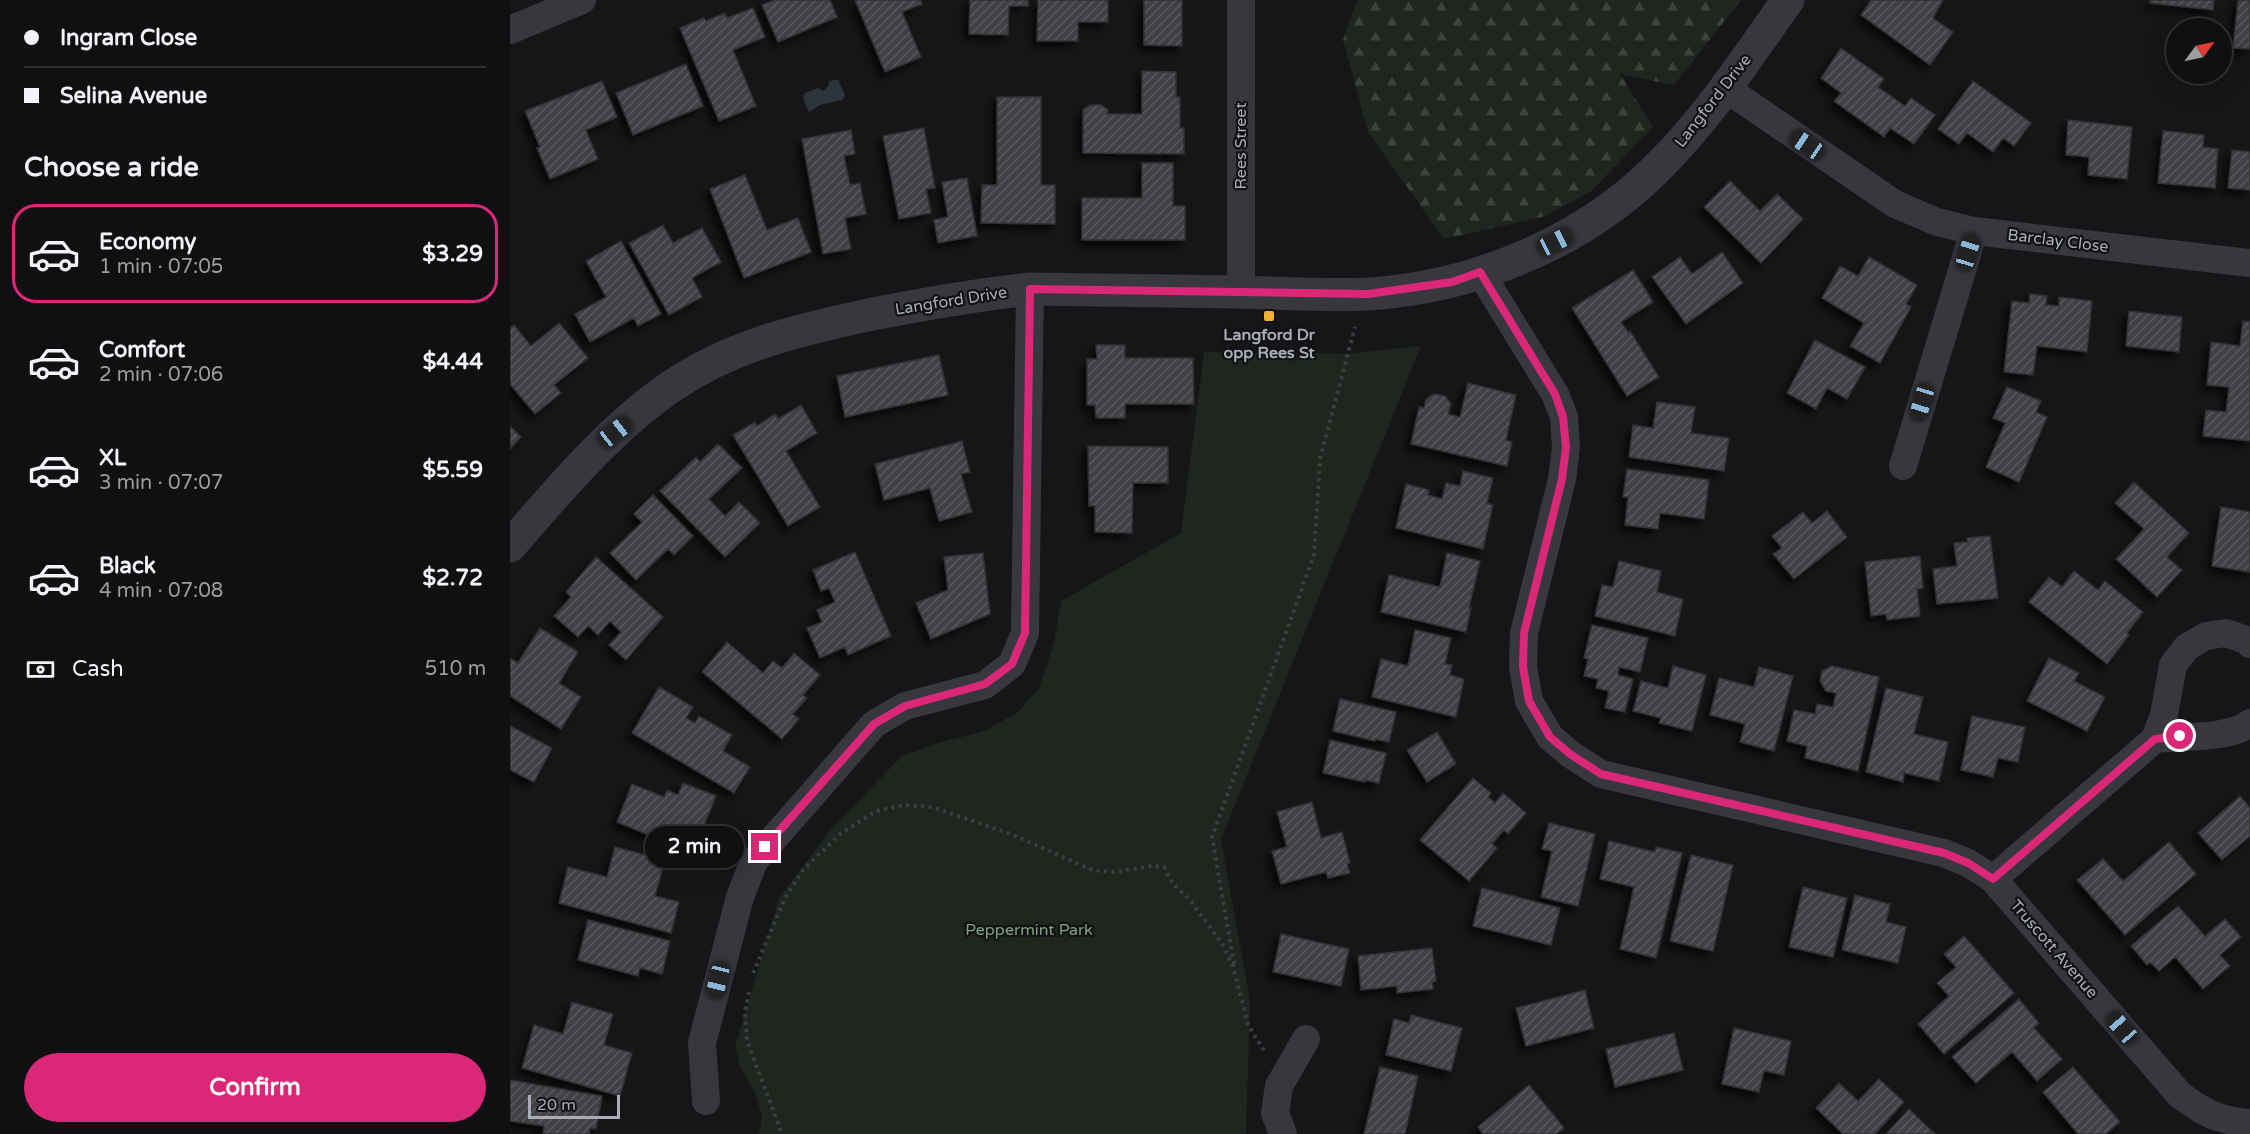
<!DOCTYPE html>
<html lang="en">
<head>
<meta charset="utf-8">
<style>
  :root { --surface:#101012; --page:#19191b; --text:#f1f3f6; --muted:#9c9d9f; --line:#303032; --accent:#db2777 }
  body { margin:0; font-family:"Varela Round",sans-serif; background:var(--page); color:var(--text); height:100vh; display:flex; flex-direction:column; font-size:22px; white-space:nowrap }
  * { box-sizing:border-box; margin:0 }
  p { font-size:20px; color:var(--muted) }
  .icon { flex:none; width:33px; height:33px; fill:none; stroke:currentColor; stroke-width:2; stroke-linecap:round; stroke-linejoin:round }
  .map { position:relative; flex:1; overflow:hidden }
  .drawer { display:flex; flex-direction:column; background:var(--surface); width:510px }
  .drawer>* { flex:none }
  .guide { display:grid; align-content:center; height:132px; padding:0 24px; background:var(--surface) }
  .needle { width:39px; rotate:57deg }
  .tools { position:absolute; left:1656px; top:18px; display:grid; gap:12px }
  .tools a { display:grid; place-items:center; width:66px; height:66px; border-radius:50%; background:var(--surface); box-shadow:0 6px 24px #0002,0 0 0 2px var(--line); font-size:30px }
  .scale { position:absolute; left:18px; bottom:15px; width:92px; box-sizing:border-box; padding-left:6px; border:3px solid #a8adb8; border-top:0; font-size:16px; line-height:21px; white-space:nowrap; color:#a8adb8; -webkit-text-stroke:4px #111113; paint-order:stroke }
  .end { position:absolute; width:27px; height:27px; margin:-14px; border:8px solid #db2777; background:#fff; box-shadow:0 0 0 3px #fff }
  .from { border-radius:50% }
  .bubble { position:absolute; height:42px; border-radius:21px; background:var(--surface); box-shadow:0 6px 24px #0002,0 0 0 2px var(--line); font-size:20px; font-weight:700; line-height:42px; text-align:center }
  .car { position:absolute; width:18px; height:36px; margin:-18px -9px; border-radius:8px; box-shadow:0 0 4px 2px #0007; background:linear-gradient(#222 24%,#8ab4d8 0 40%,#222 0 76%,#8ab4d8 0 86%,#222 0) }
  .guide b { display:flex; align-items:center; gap:21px; height:57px; font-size:22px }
  .guide b+b { border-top:2px solid var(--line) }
  .guide i { width:15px; height:15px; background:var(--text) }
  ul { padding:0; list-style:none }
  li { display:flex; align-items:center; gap:18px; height:99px; margin:0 12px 9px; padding:0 12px; border:3px solid transparent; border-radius:24px }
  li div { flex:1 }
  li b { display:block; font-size:22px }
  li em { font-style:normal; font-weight:700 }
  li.current { border-color:var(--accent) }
  li>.icon { width:54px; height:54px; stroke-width:1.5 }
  h2 { padding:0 24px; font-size:27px; line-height:72px }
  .pay { display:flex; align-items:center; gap:15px; height:66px; padding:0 24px; font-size:22px }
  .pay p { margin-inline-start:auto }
  .cta { display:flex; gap:12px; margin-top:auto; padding:12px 24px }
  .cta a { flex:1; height:69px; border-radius:36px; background:var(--accent); color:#fff; font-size:24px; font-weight:700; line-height:69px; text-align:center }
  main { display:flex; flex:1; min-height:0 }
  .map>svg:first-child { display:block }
  .forest { fill:url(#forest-firs) }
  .park { fill:#1e261f }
  .water { fill:#2c353c }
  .building { fill:url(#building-hatch); stroke:#303034; stroke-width:1.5; filter:url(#shadow) }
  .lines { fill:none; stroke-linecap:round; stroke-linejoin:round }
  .path { stroke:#3d3f44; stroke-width:4; stroke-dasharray:3 4.5; stroke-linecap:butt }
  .minor { stroke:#37383d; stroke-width:28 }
  .tertiary { stroke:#37383d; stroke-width:33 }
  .route { stroke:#db2777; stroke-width:8 }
  .poi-dot { fill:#f2b134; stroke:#111113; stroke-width:2 }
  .labels { text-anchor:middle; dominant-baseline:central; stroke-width:4.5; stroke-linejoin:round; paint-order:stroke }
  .street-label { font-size:16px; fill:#a8adb8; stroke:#111113 }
  .poi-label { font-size:16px; font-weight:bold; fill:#a8adb8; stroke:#111113 }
  .park-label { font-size:16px; fill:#7fa381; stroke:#111113 }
</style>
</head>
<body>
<main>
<section class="drawer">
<div class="guide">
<b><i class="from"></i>Ingram Close</b>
<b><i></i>Selina Avenue</b>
</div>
<h2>Choose a ride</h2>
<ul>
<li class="current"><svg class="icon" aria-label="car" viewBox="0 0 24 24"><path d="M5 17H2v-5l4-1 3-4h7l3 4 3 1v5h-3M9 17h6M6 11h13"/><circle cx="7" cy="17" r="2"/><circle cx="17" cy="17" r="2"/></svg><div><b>Economy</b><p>1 min · 07:05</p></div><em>$3.29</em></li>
<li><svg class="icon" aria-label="car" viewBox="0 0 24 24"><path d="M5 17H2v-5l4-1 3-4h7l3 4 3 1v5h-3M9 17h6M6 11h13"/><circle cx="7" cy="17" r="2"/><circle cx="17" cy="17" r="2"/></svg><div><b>Comfort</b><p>2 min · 07:06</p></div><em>$4.44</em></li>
<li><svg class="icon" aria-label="car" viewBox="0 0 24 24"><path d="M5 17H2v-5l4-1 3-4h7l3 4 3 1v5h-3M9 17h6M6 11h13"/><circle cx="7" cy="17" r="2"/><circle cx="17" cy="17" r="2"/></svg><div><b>XL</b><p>3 min · 07:07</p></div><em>$5.59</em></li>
<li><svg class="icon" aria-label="car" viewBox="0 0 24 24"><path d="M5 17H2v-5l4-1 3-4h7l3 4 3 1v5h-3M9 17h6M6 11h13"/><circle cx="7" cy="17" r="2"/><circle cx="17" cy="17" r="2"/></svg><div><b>Black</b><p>4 min · 07:08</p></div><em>$2.72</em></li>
</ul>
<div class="pay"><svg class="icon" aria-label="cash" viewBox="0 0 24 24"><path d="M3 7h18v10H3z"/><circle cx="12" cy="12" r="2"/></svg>Cash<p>510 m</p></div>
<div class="cta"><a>Confirm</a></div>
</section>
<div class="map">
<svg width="1740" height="1134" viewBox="0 0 1740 1134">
  <defs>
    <pattern id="forest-firs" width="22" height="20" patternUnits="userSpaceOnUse" patternTransform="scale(1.5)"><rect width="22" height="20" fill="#1e261f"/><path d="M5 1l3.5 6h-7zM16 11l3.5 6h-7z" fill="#3c433d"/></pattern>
    <pattern id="building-hatch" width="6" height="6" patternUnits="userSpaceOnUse" patternTransform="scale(1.5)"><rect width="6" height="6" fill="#404145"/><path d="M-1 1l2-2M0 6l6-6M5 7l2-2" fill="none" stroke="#595a5e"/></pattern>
    <filter id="shadow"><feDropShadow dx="-5.5" dy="5.5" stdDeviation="3" flood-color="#0009"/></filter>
  </defs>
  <rect width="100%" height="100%" fill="#161618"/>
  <path class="forest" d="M847,0H1231L1164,85L1110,74L1143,127L1081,191L1036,216L934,239L858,132L833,40Z"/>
  <path class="park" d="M911,346L711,839L740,1000L736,1134H249L252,1117L245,1092L230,1067L225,1047L269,898L321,829L392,756L428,743L475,731L508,712L529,688L544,643L551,601L671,533L694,352L835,354Z"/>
  <path class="water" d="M323,80H328L335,95L332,100L310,105L299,112L293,98L295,93L308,88L314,91L318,86L319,82Z"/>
  <path class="building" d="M265,0H320L327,17L268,42L252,5Z
    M345,0H410L412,4L392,12L411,57L375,72Z
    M460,0H518V6H499L498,35L459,34Z
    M528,0H598V22H568V41H527Z
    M634,0H672V46L634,45Z
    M1361,0H1433L1423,18L1443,32L1420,65L1351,15Z
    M1640,0H1704L1703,10L1640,3Z
    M1728,0H1740V49L1723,48Z
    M243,8L255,37L223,50L246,106L209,121L170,28L194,18L196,21L215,13L217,18Z
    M1331,48L1374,79L1368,87L1395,106L1401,98L1425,115L1404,144L1380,128L1374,137L1324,101L1331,93L1311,78Z
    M176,64L193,106L123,135L106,93Z
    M632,71L666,72V97H670V128H674V154L573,153V110L580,105H591L598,110L597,114H632Z
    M92,81L107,117L76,130L88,159L40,179L27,148L30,147L15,111Z
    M1463,81L1521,123L1504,146L1493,138L1483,152L1457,133L1449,144L1428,129Z
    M487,97H531V185H545V224L471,223L472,185H487Z
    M1558,120L1622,127L1617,179L1578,175L1579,157L1556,155Z
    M414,128L425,188L416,189L421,213L389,219L373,136Z
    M341,130L345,154L334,156L340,185L350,183L356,214L335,218L341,249L313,254L292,139Z
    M1653,131L1694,135L1693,147L1708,149L1705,188L1648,183Z
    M1722,150L1740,152V190L1718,188Z
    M632,163H663V206H675V240H572V198H632Z
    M235,175L257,230L288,218L301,252L234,278L200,189Z
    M457,178L467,236L428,243L424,220L438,217L432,182Z
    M1220,181L1250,211L1267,194L1293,219L1251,263L1194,207Z
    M153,225L163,243L192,228L211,262L182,278L192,297L159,315L119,243Z
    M111,241L151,314L128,326L124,318L80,342L65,314L96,297L76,261Z
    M1212,252L1233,283L1176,324L1142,277L1170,257L1182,274Z
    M1359,257L1407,285L1396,304L1401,307L1370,363L1340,346L1354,323L1312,298L1330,266L1348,276Z
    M1123,270L1143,302L1111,322L1118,332L1120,331L1149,377L1117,396L1062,308Z
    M1520,294L1537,296L1536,305L1549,306V297L1582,301L1577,352L1527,346L1523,375L1494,372L1502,301L1519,303Z
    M1619,311L1672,317L1669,352L1616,346Z
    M1733,321L1740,322V441L1693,436L1696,410L1716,412L1719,387L1697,385L1701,342L1730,346Z
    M49,323L78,358L44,385L51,393L25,414L0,384V328L4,325L21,346Z
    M1305,340L1355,367L1337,399L1317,388L1306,409L1277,393Z
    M586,345H615V358H683L684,404H615V418H586L585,405H577V359H587Z
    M429,355L438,395L335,417L327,376Z
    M958,383L1006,395L996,440L1002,442L997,466L901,444L909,407L914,408L916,399L924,394L935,396L941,404L938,414L950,417Z
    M1497,387L1531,401L1526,412L1537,417L1509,482L1476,467L1495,423L1483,418Z
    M1147,402L1185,407L1181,433L1219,438L1214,471L1119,457L1123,425L1143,428Z
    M291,405L307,433L276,451L310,507L278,526L223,435L245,422L247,426L265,414L268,419Z
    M0,426L11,437L0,449Z
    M452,441L460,472L451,474L462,512L429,521L420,488L374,500L365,464Z
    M208,444L232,468L199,499L215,516L229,502L250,523L215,557L150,491L186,457L190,462Z
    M578,446L658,447V483H623L622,533L585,532V506H579Z
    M1117,469L1199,480L1194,519L1150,513L1148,529L1115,525L1118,497H1113Z
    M953,471L983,478L977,503L983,505L973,549L886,528L896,484L919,490L918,495L932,499L936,483L950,486Z
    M1624,482L1679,533L1657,557L1672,570L1647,597L1606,559L1634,529L1605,503Z
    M143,495L183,536L164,555L158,549L126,580L100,553L132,522L124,514Z
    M1711,507L1740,512V572L1702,566Z
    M1317,511L1337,537L1284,579L1263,554L1272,548L1262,536L1293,512L1302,523Z
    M1480,536L1488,598L1427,604L1423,569L1447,566L1444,543L1458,542L1457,538Z
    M345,552L381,636L338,655L335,647L310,658L297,628L312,622L307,610L325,602L319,588L311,591L303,570Z
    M473,553L480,614L421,639L406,603L438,590L434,557Z
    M937,553L970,561L959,608H961L956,632L871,612L879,575L930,587Z
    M1410,556L1413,588L1407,589L1410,616L1377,620L1376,614L1361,616L1355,562Z
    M86,557L153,617L116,660L99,645L111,632L100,621L88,635L78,626L68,637L44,616L61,597L56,592Z
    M1109,561L1151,571L1147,592L1173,599L1165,636L1085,616L1092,585L1103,587Z
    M1564,571L1588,590L1595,581L1633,612L1617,633L1619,635L1597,664L1519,602L1539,577L1552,587Z
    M1082,625L1138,638L1130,672L1109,667L1108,675L1123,679L1115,712L1095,708L1099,691L1086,688L1088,679L1074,676L1078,659L1074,658Z
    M30,628L68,652L49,683L71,697L51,729L0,696V658L8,663Z
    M905,630L941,638L935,664L942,665L940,675L954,679L946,717L862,697L871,659L898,666Z
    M217,642L253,673L263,661L272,668L284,653L310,675L293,695L297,698L283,714L289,719L272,739L192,672Z
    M1539,658L1569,673L1564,681L1595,697L1577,731L1517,701Z
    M1163,666L1196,675L1182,731L1149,723L1151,718L1123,711L1131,681L1158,688Z
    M1322,666L1369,677L1348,771L1295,758L1297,746L1277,741L1284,710L1305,714L1307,704L1323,707L1326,693L1316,691L1310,681L1312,671Z
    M1249,667L1283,676L1264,751L1230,742L1235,724L1200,715L1209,678L1244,687Z
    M149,687L183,707L176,718L185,723L189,716L222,735L213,751L240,767L224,793L122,733Z
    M1376,688L1413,697L1404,734L1438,742L1429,781L1394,773L1393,782L1356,772Z
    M830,699L886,712L879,742L865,739V741L823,731Z
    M1462,716L1515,727L1508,762L1488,758L1483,777L1451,770Z
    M0,726L42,748L24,782L0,770Z
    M927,732L946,764L917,782L897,750Z
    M820,740L876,753L869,783L855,780V782L813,773Z
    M963,778L981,793L978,797L985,803L993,793L1016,813L998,834L994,830L982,844L987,848L959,881L910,840Z
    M173,783L206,796L183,853L107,822L122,784L154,797L157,790L168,795Z
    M1730,796L1740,808V836L1712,860L1688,833Z
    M802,802L811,838L832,832L840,863L837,864L840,873L818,878L816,872L771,884L762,851L777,847L767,812Z
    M1039,823L1085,834L1068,906L1031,897L1042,851L1032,849Z
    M1099,841L1145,852L1146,847L1172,853L1146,958L1110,949L1124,887L1090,879Z
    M1659,842L1686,874L1615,935L1567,880L1593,859L1613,881Z
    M105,847L155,860L145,896L169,902L161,933L49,903L58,867L97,877Z
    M1181,855L1223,865L1203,951L1160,941Z
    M1293,887L1337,898L1323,957L1279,947Z
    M972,888L1050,908L1041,945L963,926Z
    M1345,895L1380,904L1376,922L1396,927L1388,963L1332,950Z
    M1668,906L1695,936L1715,919L1731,937L1710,955L1720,966L1693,989L1665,957L1649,971L1640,962L1637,965L1621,946Z
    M78,920L160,941L152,974L130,968L128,976L68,960Z
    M771,934L839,949L831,986L763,972Z
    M1454,936L1504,993L1434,1054L1408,1024L1439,996L1427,983L1446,967L1434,954Z
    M922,948L926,981L922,982L923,989L887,993V986L851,990L848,956Z
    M1075,990L1084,1028L1016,1046L1006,1008Z
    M1509,999L1529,1023L1524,1028L1552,1059L1527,1081L1502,1052L1466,1083L1442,1057Z
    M62,1002L103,1014L94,1045L122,1053L110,1096L12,1068L24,1025L53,1034Z
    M901,1015L952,1028L941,1071L876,1055L884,1019L899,1023Z
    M1224,1028L1281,1041L1274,1075L1254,1071L1249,1092L1212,1084Z
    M1164,1033L1173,1070L1105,1087L1096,1049Z
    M870,1067L908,1076L895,1134H854Z
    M1563,1067L1610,1122L1596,1134H1568L1533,1092Z
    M1369,1079L1394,1102L1365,1134H1333L1306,1108L1329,1083L1348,1101Z
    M0,1080L92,1096L86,1129L80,1128L79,1134H33L34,1126L0,1121Z
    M1019,1085L1054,1128L1047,1134H973L968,1127Z
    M1399,1109L1425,1134H1376Z"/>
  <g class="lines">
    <path class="path" d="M724,964L702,837L804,555L810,459L845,327
      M243,973L275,898L293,870L330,834L366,811L394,805L422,807L501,834L582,870L605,872L642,866L654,867L663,884L679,899L711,942L723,966L738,1025L755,1052
      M239,992L235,1012L237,1041L272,1134"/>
    <path class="minor" d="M0,30L72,0
      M1215,88L1385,204L1427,222L1464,231L1740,263
      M970,272L1045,394L1054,417L1056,447L1052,479L1014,633L1013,667L1019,701L1040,737L1060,754L1091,774L1434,853L1458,863L1483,879L1670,1095C1694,1113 1709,1121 1740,1123
      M731,292V0
      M1393,466L1464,231
      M1645,739C1671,736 1721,739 1740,723
      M1483,879L1645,739L1654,715L1663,665L1677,647L1696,636L1716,633L1736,640L1740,644
      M196,1101L192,1043L230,897L244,861L364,724L395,706L475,685L502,664L515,633L520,289
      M773,1134L765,1113L769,1086L796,1039"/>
    <path class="tertiary" d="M0,546C50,489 99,429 162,386C221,346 285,331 353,316C408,305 464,295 520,289C589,290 659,291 728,292C771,293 816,296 859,294C962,287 1067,245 1141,174C1195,123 1235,60 1278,0"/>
  </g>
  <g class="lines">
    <path class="route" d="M255,847L364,724L395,706L475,684L502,664L515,633L520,289L858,294L942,282L970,272L1045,394L1053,417L1056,447L1052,479L1014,633L1013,667L1019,701L1040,737L1060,754L1091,774L1434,853L1458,863L1483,879L1645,739L1670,736"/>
  </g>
  <rect class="poi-dot" x="753" y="310" width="12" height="12" rx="3"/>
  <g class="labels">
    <g class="street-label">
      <text transform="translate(1203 101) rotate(-52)">Langford Drive</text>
      <text transform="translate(731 146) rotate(-90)">Rees Street</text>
      <text transform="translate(1548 241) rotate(7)">Barclay Close</text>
      <text transform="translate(441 301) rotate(-9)">Langford Drive</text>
      <text transform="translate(1544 949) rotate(49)">Truscott Avenue</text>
    </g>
    <g class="poi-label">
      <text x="759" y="335">Langford Dr<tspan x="759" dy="18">opp Rees St</tspan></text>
    </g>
    <g class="park-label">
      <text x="519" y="930">Peppermint Park</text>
    </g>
  </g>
</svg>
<div class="tools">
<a><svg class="needle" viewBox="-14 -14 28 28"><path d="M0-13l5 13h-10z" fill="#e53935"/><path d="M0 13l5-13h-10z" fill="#9c9d9f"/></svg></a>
</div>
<div class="scale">20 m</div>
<i class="end from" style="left:1670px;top:736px"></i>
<i class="end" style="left:255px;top:847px"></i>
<div class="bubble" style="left:135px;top:826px;width:99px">2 min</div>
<i class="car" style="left:1297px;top:145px;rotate:304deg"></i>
<i class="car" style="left:1045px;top:242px;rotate:63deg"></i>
<i class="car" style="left:1458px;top:252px;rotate:17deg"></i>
<i class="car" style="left:1412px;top:402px;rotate:197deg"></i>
<i class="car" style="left:105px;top:432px;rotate:52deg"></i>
<i class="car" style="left:208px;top:980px;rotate:194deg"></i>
<i class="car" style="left:1612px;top:1028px;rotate:319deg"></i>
</div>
</main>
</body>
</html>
